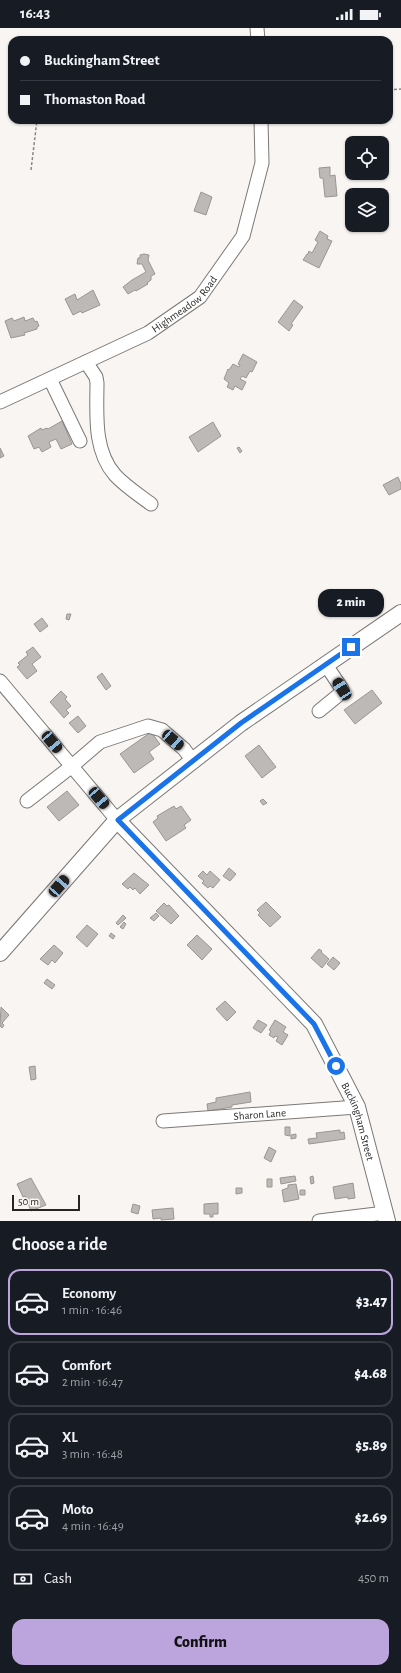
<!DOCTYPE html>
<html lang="en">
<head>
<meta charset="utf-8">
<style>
  :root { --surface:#171b24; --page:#20242c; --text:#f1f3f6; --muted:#9ea1a6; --line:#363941; --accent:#bca5dd }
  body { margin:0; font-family:"Alegreya Sans",sans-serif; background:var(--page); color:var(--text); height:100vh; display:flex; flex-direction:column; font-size:15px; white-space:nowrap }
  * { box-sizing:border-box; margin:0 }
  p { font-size:13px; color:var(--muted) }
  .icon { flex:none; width:22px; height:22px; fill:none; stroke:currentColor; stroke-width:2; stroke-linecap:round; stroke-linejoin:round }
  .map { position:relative; height:1193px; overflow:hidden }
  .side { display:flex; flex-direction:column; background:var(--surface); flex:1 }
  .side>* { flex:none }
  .banner { position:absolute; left:8px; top:8px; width:385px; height:88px; border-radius:12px; box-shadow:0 1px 3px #0004; display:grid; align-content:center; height:88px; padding:0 12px; background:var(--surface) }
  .tools { position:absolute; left:345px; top:108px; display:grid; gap:8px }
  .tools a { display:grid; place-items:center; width:44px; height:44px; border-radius:8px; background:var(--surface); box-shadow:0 1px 3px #0004; font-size:20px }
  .scale { position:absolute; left:12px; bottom:10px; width:68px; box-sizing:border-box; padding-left:4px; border:2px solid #272625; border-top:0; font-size:11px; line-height:14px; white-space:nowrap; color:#272625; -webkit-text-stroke:3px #f9f5f2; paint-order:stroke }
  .end { position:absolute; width:18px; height:18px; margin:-9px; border:5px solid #1a73e8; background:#fff; box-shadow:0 0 0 2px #fff }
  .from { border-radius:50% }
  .bubble { position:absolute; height:28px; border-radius:12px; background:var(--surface); box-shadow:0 1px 3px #0004; font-size:13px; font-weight:800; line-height:28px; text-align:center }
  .car { position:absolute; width:12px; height:24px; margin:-12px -6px; border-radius:5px; box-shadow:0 0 3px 1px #0007; background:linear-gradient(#222 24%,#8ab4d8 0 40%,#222 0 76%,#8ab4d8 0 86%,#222 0) }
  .banner b { display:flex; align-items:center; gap:14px; height:38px; font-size:15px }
  .banner b+b { border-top:1px solid var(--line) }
  .banner i { width:10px; height:10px; background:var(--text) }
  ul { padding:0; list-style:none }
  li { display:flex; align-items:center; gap:12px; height:66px; margin:0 8px 6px; padding:0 4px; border:2px solid var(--line); border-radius:12px }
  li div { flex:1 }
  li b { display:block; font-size:15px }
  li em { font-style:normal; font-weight:800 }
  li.selected { border-color:var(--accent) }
  li>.icon { width:36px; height:36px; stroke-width:1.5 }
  h2 { padding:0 12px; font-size:18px; line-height:48px }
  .pay { display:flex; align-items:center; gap:10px; height:44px; padding:0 12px; font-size:15px }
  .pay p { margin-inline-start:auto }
  .cta { display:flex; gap:8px; margin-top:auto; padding:8px 12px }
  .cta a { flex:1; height:46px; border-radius:12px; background:var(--accent); color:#111; font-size:16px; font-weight:800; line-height:46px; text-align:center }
  .status { display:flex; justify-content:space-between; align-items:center; height:28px; padding:0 20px; background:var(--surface); direction:ltr }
  .status svg { height:11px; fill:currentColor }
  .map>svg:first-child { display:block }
  .building { fill:#bdb9b6; stroke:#9a9693 }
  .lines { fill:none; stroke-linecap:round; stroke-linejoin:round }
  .minor-casing { stroke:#7b7875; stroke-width:15 }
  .major-casing { stroke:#7b7875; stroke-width:18 }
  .path { stroke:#898785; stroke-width:1.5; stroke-dasharray:3 2; stroke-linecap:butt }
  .minor { stroke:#fff; stroke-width:13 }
  .major { stroke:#fff; stroke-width:16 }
  .route { stroke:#1a73e8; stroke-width:5 }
  .labels { text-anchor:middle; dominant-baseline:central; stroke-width:3; stroke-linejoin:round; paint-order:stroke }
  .street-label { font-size:11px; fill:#272625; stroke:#f9f5f2 }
</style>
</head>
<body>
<div class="status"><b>16:43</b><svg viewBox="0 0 49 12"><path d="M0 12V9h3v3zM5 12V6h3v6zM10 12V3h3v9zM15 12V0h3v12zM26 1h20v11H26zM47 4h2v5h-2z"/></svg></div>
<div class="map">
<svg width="401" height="1193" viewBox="0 0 401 1193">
  <rect width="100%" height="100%" fill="#f9f5f2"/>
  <path class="building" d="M330,139V148L335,147L337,168L325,169L323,150H320L319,140Z
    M201,164L212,169L206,187L194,183Z
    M320,203L328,208L327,211L332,213L319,240L303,232L307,226H308L309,223L312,225L318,214L315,212Z
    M144,226L149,227L148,232L155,246L151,248V252L147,255L148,256L136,263L135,262L128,266L123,259L132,252L146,244L142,236H137L138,230H140V227Z
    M93,262L100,277L82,285L81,283L73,287L65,271L75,266L77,272Z
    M294,272L303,279L291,296L293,297L289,303L278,294Z
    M24,289L25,293L33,290L35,294L37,293L39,298L37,299V301L24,305L25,307L11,310L5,293L12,290L14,293Z
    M243,326L257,334L252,344L250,343L246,350L242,348L240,351L246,354L242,362L235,358L233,362L227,359L229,355L224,351L228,341L229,342L233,336L239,339L240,337L238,336Z
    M62,393L72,416L61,421L56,411L49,414L51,419L42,424L39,419L34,421L28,408L41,400L42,402L47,400L48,401Z
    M213,394L221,408L198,424L189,409Z
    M239,419L242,423L240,425L237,420Z
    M0,420L4,428L0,430Z
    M398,449L401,456V461L389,467L383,457Z
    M67,586H71L69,592L66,591Z
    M42,590L48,598L40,604L34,596Z
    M33,619L41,629L32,636L37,643L27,651L17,639L20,637L18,635L28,627L26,624Z
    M102,645L111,658L106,662L97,649Z
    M372,662L382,675L355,696L344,682Z
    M61,663L67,669L65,671L71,678L66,682L69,685L64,690L50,674Z
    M78,688L86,698L78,705L69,695Z
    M151,704L160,716L149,724L154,731L134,745L120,726Z
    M259,717L276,739L262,750L245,728Z
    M67,763L79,777L59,793L47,779Z
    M263,771L267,775L263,777L260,773Z
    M174,778L176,781L181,778L191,792L184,797L186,800L166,813L153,794L158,790L157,788Z
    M229,840L236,846L230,853L223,848Z
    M203,843L207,847L210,843L220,852L213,860L210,858L208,860L202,855L204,853L198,848Z
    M134,845L149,857L140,866L135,860L133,862L130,859L128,861L122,856Z
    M266,874L281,889L270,899L258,887L260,885L257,882Z
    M164,875L167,878L169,877L179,888L171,896L156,883Z
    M156,885L159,888L154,893L150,890Z
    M123,887L126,890L118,897L116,895Z
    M124,894L126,896L123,901L120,899Z
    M87,897L98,906L87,919L76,909Z
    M111,905L115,908L113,911L109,908Z
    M197,907L212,921L202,932L187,917Z
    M54,917L63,925L55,935L52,932L48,937L40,931Z
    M319,921L322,923L321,924L329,931L322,940L311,930Z
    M333,929L340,935L334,942L327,936Z
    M47,951L55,957L52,961L44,955Z
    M225,973L236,984L227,993L216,981Z
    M1,979L9,987L2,995L4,997L2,1000L0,998Z
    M258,992L267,997L261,1005L253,1000Z
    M275,992L286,999L283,1004L288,1007L282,1017L276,1013L278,1009L275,1008L274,1010L269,1007L271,1003L269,1002Z
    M35,1038L36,1051L31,1052L29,1039Z
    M250,1064L251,1074L232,1077V1079L208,1083L207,1076L216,1074V1070Z
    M285,1099H290V1108L285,1107Z
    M340,1102V1105L344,1104L345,1111L309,1116L308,1111L317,1110L316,1105Z
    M296,1106V1110L291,1111V1107Z
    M269,1119L276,1123L271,1134L264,1130Z
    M295,1148L296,1153L281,1156L280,1150Z
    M313,1148L314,1155L311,1156L310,1149Z
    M31,1150L46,1177L31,1183L25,1168L23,1169L17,1156Z
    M267,1151H272V1159H267Z
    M353,1155L355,1170L348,1171V1169L335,1171L333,1159Z
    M296,1156L299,1171L284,1174L282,1162L288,1160V1157Z
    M236,1160H242V1165L236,1166Z
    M300,1162H305V1167H300Z
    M218,1175V1186H213V1189H210V1186H204V1176Z
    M133,1176L140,1178L138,1186L131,1184Z
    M173,1180L174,1191L161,1192V1190L153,1191L152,1182Z"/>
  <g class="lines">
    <defs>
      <g id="minor">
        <path d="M257,0L258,12"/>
        <path d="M86,334L96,349L97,355C97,385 93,422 115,447C125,458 139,467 151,476"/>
        <path d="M50,351L80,413"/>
        <path id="s1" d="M0,374L148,305L200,269L243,208L262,135L261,92"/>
        <path d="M0,653L117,792"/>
        <path d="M319,683L341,665L342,661L326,637"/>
        <path d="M27,773L72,738L100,714L148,698L162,702L184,721L193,733"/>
        <path id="s2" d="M163,1093L357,1079"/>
        <path d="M319,1193L385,1185"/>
      </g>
      <g id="major">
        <path id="s3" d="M117,792L314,996L357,1079L387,1193"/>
        <path d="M0,925L117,792L241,695L401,585"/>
      </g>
    </defs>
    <use href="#minor" class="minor-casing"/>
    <use href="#major" class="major-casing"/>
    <path class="path" d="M389,62L401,61
      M31,142L37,92"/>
    <use href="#minor" class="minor"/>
    <use href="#major" class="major"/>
  </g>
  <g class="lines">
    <path class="route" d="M336,1038L314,996L118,792L241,695L351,619"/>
  </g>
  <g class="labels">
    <g class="street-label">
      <text stroke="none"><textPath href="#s1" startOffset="210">Highmeadow Road</textPath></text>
      <text stroke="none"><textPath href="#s2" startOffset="97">Sharon Lane</textPath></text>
      <text stroke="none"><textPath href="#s3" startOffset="391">Buckingham Street</textPath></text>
    </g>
  </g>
</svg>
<div class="tools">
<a><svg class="icon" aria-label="locate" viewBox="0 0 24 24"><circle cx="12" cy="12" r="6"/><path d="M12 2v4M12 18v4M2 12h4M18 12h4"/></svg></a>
<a><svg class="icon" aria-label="layers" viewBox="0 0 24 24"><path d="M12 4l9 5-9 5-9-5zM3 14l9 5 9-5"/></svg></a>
</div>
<div class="scale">50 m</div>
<i class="end from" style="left:336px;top:1038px"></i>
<i class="end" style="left:351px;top:619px"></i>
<div class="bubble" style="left:318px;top:561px;width:66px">2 min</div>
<i class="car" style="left:342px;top:661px;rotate:327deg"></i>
<i class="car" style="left:173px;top:712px;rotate:131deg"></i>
<i class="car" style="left:52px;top:714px;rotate:140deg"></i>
<i class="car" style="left:99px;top:770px;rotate:140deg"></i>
<i class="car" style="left:59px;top:858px;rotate:41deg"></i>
<div class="banner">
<b><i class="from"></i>Buckingham Street</b>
<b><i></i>Thomaston Road</b>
</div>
</div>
<section class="side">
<h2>Choose a ride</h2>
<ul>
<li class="selected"><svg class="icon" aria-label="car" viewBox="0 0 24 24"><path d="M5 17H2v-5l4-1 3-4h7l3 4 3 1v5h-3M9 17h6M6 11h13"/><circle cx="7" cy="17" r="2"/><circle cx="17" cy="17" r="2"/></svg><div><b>Economy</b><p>1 min · 16:46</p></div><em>$3.47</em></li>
<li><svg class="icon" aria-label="car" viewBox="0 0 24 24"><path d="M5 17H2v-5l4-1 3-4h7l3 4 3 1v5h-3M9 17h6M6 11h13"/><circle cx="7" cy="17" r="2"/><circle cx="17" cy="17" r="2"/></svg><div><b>Comfort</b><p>2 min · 16:47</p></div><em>$4.68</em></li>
<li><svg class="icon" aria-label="car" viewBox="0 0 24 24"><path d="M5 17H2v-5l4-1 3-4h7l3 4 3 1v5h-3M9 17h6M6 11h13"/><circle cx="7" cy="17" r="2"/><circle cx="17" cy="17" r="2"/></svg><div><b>XL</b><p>3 min · 16:48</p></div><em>$5.89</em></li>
<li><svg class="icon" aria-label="car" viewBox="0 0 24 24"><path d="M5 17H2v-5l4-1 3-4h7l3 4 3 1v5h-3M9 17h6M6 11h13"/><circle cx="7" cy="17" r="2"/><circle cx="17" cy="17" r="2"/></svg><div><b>Moto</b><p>4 min · 16:49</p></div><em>$2.69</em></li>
</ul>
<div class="pay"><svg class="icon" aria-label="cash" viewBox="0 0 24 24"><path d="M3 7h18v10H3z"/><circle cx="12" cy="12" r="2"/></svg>Cash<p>450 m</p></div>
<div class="cta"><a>Confirm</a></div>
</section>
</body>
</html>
